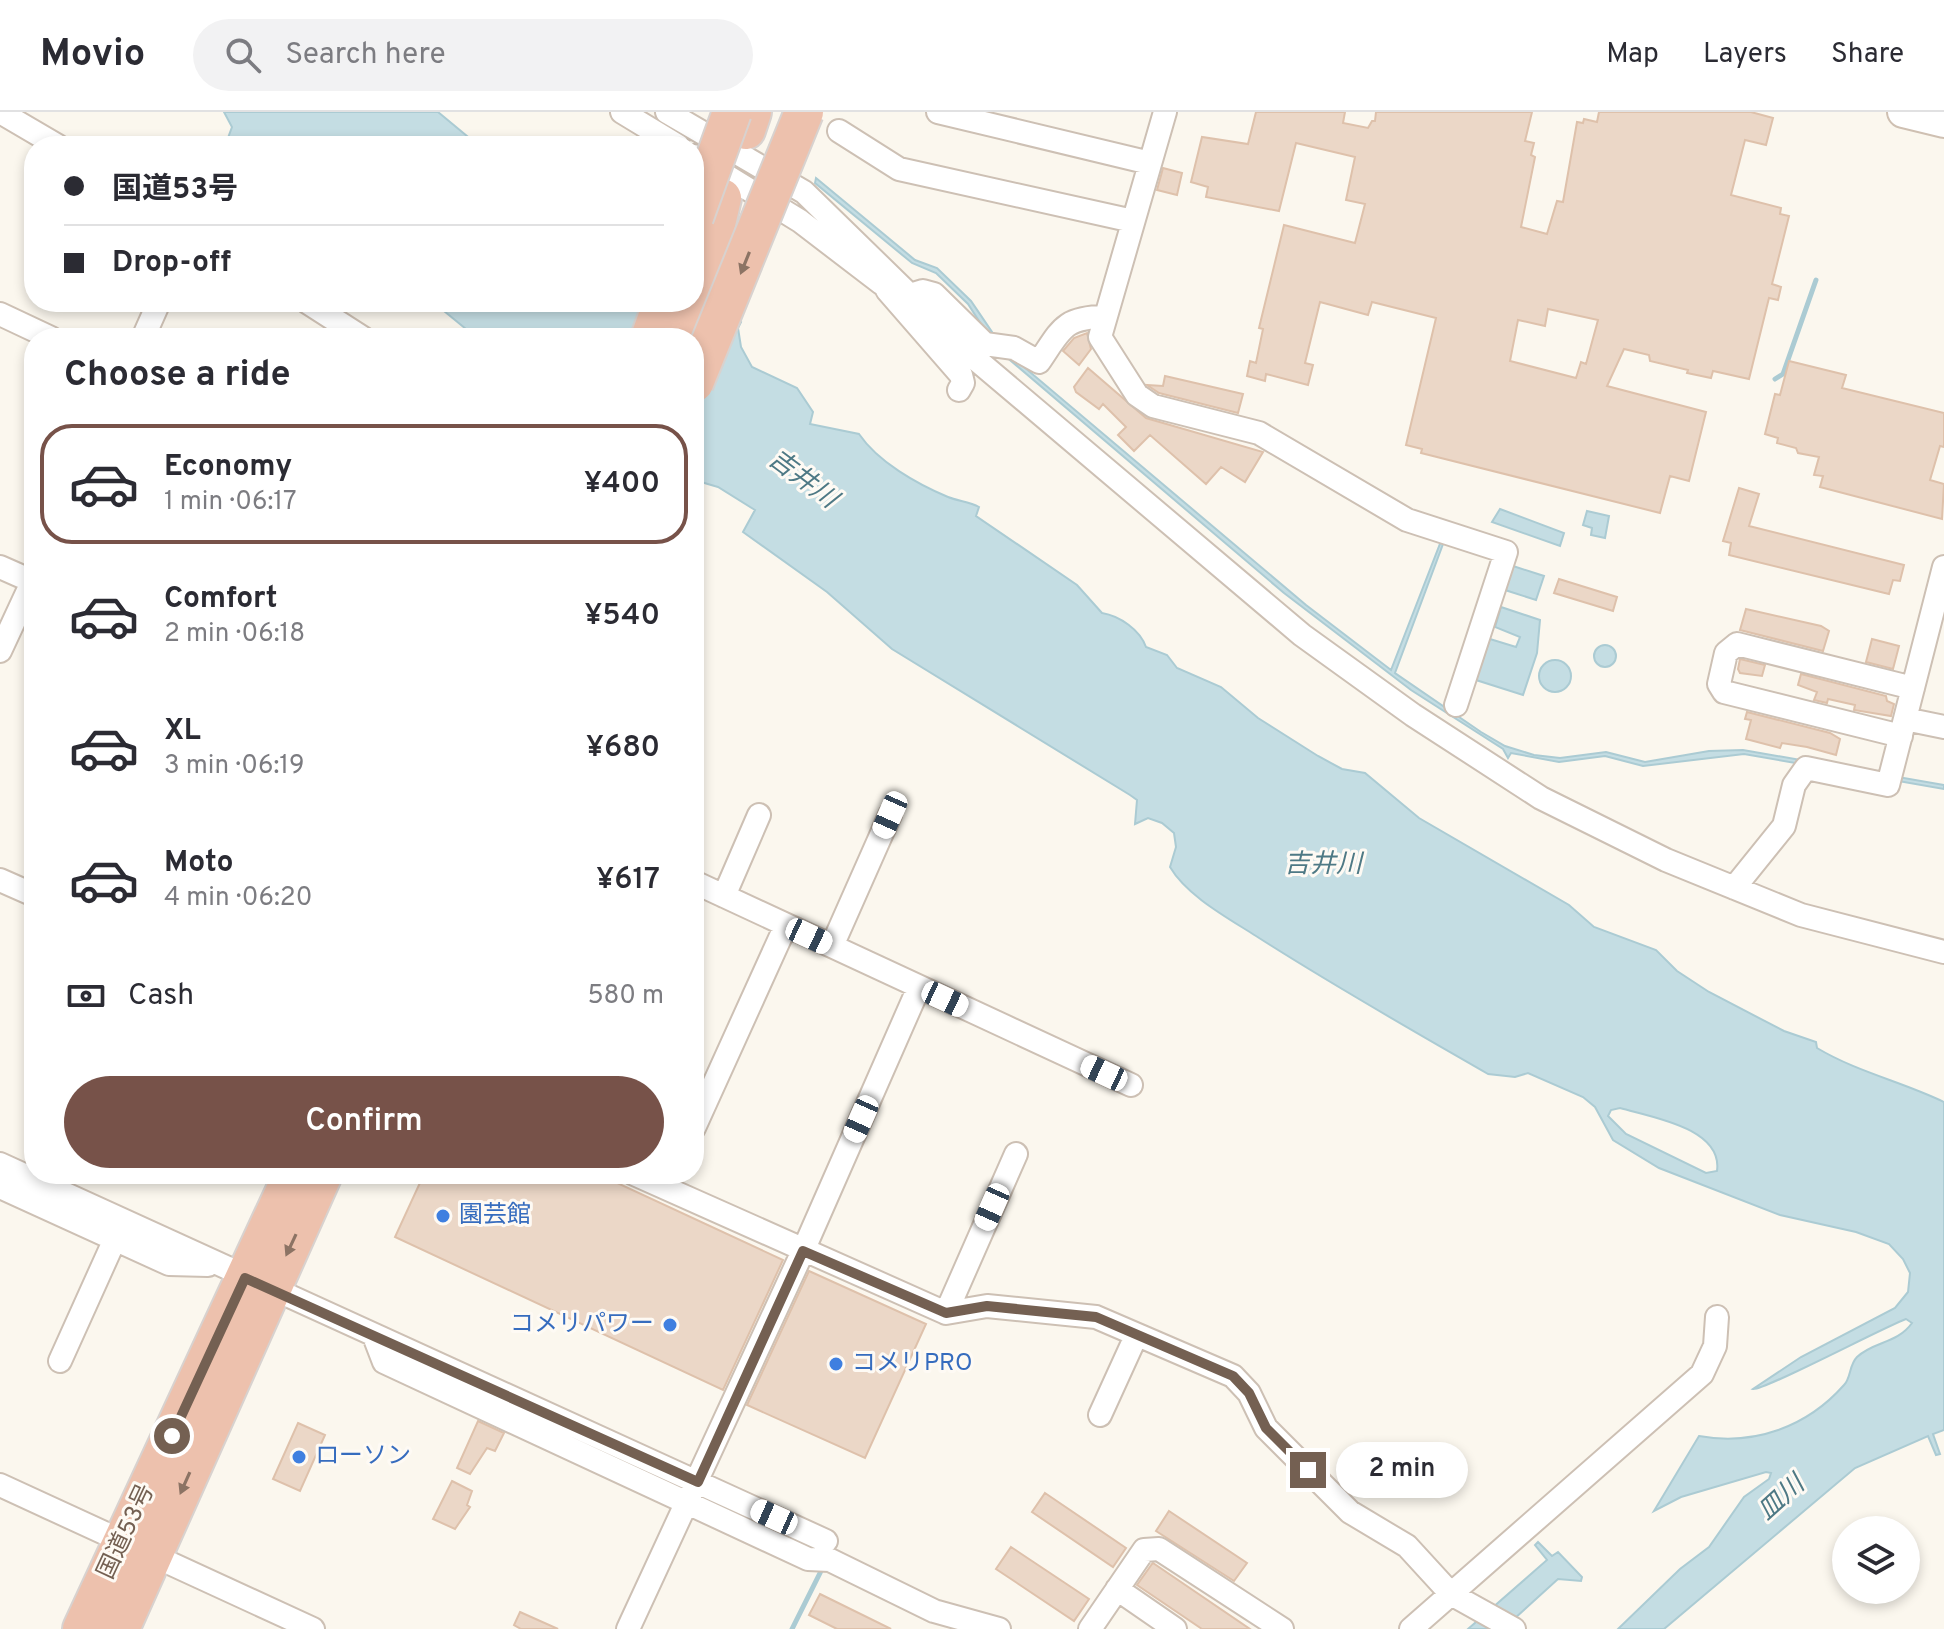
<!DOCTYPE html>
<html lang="en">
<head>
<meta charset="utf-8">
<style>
  :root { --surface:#fff; --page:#f2f2f3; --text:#2b2b33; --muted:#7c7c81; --line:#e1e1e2; --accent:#775249 }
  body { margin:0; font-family:Overpass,"Noto Sans JP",sans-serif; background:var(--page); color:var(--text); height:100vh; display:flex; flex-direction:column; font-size:30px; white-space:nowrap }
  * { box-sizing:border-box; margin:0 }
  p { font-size:26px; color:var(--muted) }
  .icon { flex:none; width:44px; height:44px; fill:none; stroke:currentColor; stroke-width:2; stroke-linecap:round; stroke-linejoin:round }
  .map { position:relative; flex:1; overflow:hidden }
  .panel { position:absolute; left:24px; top:216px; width:680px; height:856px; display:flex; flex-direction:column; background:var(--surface); border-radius:32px; box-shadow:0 4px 12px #0003 }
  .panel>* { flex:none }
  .banner { position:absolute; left:24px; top:24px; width:680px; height:176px; border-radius:32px; box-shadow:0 4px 12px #0003; display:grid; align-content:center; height:176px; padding:0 40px; background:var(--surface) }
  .controls { position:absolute; left:1832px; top:1404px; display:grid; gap:16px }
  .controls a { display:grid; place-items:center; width:88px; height:88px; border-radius:50%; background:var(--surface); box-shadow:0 4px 12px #0003; font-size:40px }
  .end { position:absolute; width:36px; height:36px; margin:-18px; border:10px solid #746052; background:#fff; box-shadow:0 0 0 4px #fff }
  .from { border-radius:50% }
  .bubble { position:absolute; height:56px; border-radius:28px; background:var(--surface); box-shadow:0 4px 12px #0003; font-size:26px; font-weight:600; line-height:56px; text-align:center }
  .car { position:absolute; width:24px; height:48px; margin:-24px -12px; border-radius:10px; box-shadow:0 0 6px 2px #0007; background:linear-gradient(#fff 24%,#345 0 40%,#fff 0 76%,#345 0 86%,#fff 0) }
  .banner b { display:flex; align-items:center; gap:28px; height:76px; font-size:30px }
  .banner b+b { border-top:2px solid var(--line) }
  .banner i { width:20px; height:20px; background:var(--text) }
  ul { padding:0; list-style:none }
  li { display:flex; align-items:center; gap:24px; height:120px; margin:0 16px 12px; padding:0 24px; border:4px solid transparent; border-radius:32px }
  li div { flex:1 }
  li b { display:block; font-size:30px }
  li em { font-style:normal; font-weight:600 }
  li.active { border-color:var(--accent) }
  li>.icon { width:72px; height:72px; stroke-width:1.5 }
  h2 { padding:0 40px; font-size:36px; line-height:96px }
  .pay { display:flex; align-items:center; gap:20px; height:88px; padding:0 40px; font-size:30px }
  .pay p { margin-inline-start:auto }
  .action { display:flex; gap:16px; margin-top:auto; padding:16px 40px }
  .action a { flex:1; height:92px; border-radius:48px; background:var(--accent); color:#fff; font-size:32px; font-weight:600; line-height:92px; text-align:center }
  header { display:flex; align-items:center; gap:48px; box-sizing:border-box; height:112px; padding:0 40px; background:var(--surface); border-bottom:2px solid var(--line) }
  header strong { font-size:38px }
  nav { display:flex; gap:44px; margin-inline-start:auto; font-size:28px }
  .search { width:560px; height:72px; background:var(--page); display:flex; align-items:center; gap:20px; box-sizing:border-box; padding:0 28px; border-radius:44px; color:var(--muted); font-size:30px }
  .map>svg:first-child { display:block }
  .water { fill:#c4dde3; stroke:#abcbd3; stroke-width:2; fill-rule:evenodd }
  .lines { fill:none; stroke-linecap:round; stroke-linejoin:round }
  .stream { stroke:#abcbd3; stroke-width:5 }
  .building { fill:#ebd7c7; stroke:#dec1ab; stroke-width:2; fill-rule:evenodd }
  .street-casing { stroke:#cdc0b4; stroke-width:26 }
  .secondary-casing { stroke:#cfc0b2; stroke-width:34 }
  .highway-casing { stroke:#d8d2cf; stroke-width:42 }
  .street { stroke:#fff; stroke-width:22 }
  .secondary { stroke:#fff; stroke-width:30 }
  .highway { stroke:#edc1ad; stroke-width:38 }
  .highway-bridge-casing { stroke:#d8d2cf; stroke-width:42; stroke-linecap:butt }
  .highway-bridge { stroke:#edc1ad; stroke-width:38 }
  .oneway { fill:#8c7364 }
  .route { stroke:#746052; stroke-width:10 }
  .shop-dot { fill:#3f7fe0; stroke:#fefaf4; stroke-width:3 }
  .labels { text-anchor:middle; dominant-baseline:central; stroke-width:6; stroke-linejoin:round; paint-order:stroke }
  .shop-label { font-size:24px; fill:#366cbe; stroke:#fefaf4; text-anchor:start }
  .street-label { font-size:24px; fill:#746052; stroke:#fefaf4 }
  .water-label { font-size:26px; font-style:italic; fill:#4e7985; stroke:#fefaf4 }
</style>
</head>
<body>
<header>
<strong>Movio</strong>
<div class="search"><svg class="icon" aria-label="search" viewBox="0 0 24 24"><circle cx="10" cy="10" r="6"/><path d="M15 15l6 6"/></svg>Search here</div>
<nav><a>Map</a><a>Layers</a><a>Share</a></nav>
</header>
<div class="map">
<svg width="1944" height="1517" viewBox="0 0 1944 1517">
  <rect width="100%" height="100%" fill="#fbf7ee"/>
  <path class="water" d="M224,0H438L479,34H247L237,28L225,34L232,15Z
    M816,66L915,148L937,156L971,189L1005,239L1306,493L1391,558L1443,424H1446L1395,561L1481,620L1505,634L1534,643L1560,646L1606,640L1645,650L1709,639L1743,638L1944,673V677L1744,642L1643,654L1605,644L1559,650L1511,641L1508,646L1503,637L1411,578L1284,481L997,237L968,192L936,161L912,151L815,71Z
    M694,177L741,210L738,216L741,235L752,255L797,276L813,300L810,312L859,322C878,350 917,372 948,385C958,389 970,390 979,395L976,404L1077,473L1102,501C1120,504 1140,518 1146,535L1167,543L1177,556L1221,575L1258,606L1318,644L1342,657L1365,661L1419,706L1569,793L1594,815L1656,838L1677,859L1709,880L1784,919L1816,930L1817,936C1857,960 1903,970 1944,990V1318L1933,1322L1940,1342L1936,1343L1928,1324L1855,1356L1664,1517H1618L1680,1457L1709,1435L1744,1385L1769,1367L1771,1361L1766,1360L1681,1385L1654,1399L1699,1324C1754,1334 1807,1315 1844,1273C1851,1266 1849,1253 1857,1245C1874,1229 1897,1232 1912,1211L1906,1207C1882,1216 1763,1279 1753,1277L1801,1245L1895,1196L1908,1180L1910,1161L1903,1147L1889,1132L1856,1120L1780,1103L1659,1056L1613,1028L1595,995L1583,985L1528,961L1515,965L1488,962C1410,917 1332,873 1256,824C1228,806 1187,784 1170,755L1176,735L1174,721L1162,711L1148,706L1135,712L1137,688L1130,683L892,537L827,480L743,420L755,398L718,375L694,368V226H477L433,190H694ZM1620,996C1651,1005 1723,1016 1717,1059L1706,1061L1626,1022L1608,1004L1611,998Z
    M1500,397L1564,421L1560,434L1492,410Z
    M1587,399L1609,404L1605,426L1591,423L1592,416L1583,413Z
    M1513,454L1544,464L1536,488L1505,478Z
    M1501,495L1540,508L1537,541L1523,583L1476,568L1490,527L1516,535L1520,525L1495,515Z
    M1594 544a11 11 0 1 1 22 0a11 11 0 1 1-22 0Z
    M1539 564a16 16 0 1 1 32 0a16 16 0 1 1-32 0Z
    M1538,1430L1552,1444L1558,1440L1582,1465L1581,1469L1558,1467L1503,1517H1468L1547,1448L1535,1433Z"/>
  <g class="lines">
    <path class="stream" d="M1775,267L1783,262L1816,168
      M792,1517L822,1457"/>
  </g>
  <path class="building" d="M1256,0H1345L1343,11L1368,16L1372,9H1375L1376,0H1532L1525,29L1534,31L1531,43L1535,45L1521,115L1547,122L1557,89L1563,90L1577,10L1583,11L1584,7L1597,10L1599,0H1751L1773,6L1766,33L1745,28L1731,83L1781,96L1780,102L1789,104L1772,172L1781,175L1778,188L1769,186L1749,267L1713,259L1711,266L1687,261L1688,258L1650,249L1649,243L1624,237L1607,274L1706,300L1689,369L1670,364L1660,401L1421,341L1422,337L1406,333L1436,206L1372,190L1368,203L1320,190L1305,251L1313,253L1308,273L1266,262L1265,269L1247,264L1250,249L1256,251L1263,217L1259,216L1284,113L1355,131L1365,92L1346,88L1355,45L1296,31L1279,99L1206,85L1208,75L1191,70L1202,25L1248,32ZM1548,197L1598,208L1586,252L1581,250L1576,266L1510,249L1518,208L1545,214Z
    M1163,56L1182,61L1177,83L1157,78Z
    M1087,221L1091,237L1079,253L1063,239L1074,226Z
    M1789,249L1846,263L1842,276L1944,301V335L1940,334L1930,368L1944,372L1942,407L1820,375L1823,364L1814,363L1819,345L1798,341L1796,336L1777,331L1778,326L1765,322L1775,282L1780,283Z
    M1088,256L1146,306L1263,340L1245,370L1221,355L1206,372L1150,323L1134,339L1118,323L1126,315L1103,292L1099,297L1076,280L1074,275Z
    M1165,264L1243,282L1238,301L1159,281L1147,273L1163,274Z
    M1739,376L1759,382L1749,414L1904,453L1900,469L1893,468L1889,482L1729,443L1731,431L1723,429Z
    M1559,467L1617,485L1613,499L1554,481Z
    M1746,497L1821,514L1829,519L1823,539L1740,518Z
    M1872,527L1899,534L1893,557L1866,550Z
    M1740,547L1765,553L1762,564L1740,561L1738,557Z
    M1801,562L1886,584L1887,589L1894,592L1891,604L1854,598L1855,593L1828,587L1827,591L1814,588L1817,580L1798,573Z
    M1747,600L1830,621L1840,627L1836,643L1807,635L1782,631L1780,636L1746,627L1751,608L1745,607Z
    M424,1062H598L783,1148L723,1278L395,1125Z
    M809,1159L926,1212L865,1346L747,1293Z
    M478,1309L504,1321L495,1339L487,1336L470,1362L457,1356Z
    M298,1311L325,1323L300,1379L273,1367Z
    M452,1369L472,1379L467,1393L470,1395L455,1417L433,1407Z
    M1045,1381L1126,1436L1113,1455L1032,1400Z
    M1169,1399L1247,1451L1234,1469L1156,1419Z
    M1011,1435L1089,1487L1074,1509L996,1457Z
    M1152,1452L1153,1451L1250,1517H1202L1137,1473Z
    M820,1482L891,1517H837L809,1503Z
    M520,1500L558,1517H521L514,1513Z"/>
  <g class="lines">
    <defs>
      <path id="street" d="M0,0L58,34
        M622,0L678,34
        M667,0L804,80L972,244L1302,523L1413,603L1541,686L1666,748L1801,803L1944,840
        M938,0L1150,51
        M1165,0L1100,225L1137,283L1153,294L1259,321L1407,408L1506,440L1456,593
        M839,19L899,57L1133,109
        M694,44L800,109L881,171L910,183L923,179L934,182L985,232L1014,236L1039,250C1061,218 1063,205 1105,205
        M887,178L961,263L963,271L959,278
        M307,190L363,226
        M0,202L51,226
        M143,226L159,190
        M0,455L34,470
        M0,539L34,466
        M1905,607L1944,615
        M1901,624L1724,580L1719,572L1726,541L1737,532L1913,576
        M0,768L34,783
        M694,770L1131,973
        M1734,776L1784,714L1794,673L1806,656L1888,673L1944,455
        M724,784L759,703
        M832,834L890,703
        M694,1016L786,813
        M0,1052L826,1429
        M634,1062L946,1201L987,1194L1096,1205L1233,1264L1249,1281L1266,1316L1350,1400L1407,1434L1451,1482L1514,1517
        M0,1075L169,1152L208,1153
        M946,1201L1016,1042
        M374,1224L384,1250L808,1447L830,1448L934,1499L999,1517
        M60,1249L115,1127
        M1100,1303L1136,1224
        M0,1373L313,1517
        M1117,1477L1175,1517
        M628,1517L803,1139L919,875
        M1090,1517L1144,1438L1159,1437L1282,1517
        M1411,1517L1702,1262L1715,1234L1717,1205"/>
      <path id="secondary" d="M1903,0L1944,10"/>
      <path id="highway" d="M746,18L752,0
        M650,226L663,190
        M690,226L722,86
        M82,1517L293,1062
        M120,1517L323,1062"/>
    </defs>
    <use href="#street" class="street-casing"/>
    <use href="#secondary" class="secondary-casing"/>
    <use href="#highway" class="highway-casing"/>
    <use href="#street" class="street"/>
    <use href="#secondary" class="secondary"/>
    <use href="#highway" class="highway"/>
    <defs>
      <path id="highway-bridge" d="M694,105L732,0
        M694,271L804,0"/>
    </defs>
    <use href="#highway-bridge" class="highway-bridge-casing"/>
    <use href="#highway-bridge" class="highway-bridge"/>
  </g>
  <defs><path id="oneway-solid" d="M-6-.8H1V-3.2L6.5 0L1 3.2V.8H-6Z" transform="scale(2)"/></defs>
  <g class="oneway">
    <use href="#oneway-solid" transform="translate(745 151) rotate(112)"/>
    <use href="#oneway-solid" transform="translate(291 1133) rotate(115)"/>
    <use href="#oneway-solid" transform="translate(185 1371) rotate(114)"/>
  </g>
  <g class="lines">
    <path class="route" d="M172,1324L245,1166L698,1370L803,1139L946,1201L987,1194L1096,1205L1233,1264L1249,1281L1266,1316L1308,1358"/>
  </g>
  <g class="shop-dot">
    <circle cx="443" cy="1104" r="8"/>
    <circle cx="670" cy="1213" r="8"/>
    <circle cx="836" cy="1252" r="8"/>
    <circle cx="299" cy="1345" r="8"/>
  </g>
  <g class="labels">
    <g class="shop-label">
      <text x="459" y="1104">園芸館</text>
      <text x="654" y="1213" text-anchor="end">コメリパワー</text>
      <text x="852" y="1252">コメリPRO</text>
      <text x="315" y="1345">ローソン</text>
    </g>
    <g class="street-label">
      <text transform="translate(127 1420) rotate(-65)">国道53号</text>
    </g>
    <g class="water-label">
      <text transform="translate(802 368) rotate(37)">吉井川</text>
      <text x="1323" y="753">吉井川</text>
      <text transform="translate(1782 1387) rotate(-42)">皿川</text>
    </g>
  </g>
</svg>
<div class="controls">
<a><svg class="icon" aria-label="layers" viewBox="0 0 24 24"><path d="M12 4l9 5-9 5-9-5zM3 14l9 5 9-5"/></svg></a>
</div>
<i class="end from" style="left:172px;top:1324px"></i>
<i class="end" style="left:1308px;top:1358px"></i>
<div class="bubble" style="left:1336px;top:1330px;width:132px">2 min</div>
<i class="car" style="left:890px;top:703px;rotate:204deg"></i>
<i class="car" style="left:809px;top:824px;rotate:115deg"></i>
<i class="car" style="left:945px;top:887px;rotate:115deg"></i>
<i class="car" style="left:1104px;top:961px;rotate:295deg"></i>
<i class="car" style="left:861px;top:1007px;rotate:204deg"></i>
<i class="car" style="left:992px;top:1095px;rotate:204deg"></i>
<i class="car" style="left:774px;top:1405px;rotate:294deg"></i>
<div class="banner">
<b><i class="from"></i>国道53号</b>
<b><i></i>Drop-off</b>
</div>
<section class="panel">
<h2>Choose a ride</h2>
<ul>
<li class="active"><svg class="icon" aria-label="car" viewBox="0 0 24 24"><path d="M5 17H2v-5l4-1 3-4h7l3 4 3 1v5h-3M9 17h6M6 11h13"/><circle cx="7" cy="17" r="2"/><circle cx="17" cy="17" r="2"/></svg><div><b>Economy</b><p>1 min · 06:17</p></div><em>¥400</em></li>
<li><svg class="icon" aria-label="car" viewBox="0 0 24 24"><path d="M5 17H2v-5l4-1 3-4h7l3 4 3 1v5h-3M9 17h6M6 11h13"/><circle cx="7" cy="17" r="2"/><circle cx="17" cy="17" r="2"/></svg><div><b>Comfort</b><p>2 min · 06:18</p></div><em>¥540</em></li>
<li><svg class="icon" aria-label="car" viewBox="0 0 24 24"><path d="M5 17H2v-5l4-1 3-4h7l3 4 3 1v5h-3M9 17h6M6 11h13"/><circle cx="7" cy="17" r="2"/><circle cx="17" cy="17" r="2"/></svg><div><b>XL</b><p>3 min · 06:19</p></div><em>¥680</em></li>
<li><svg class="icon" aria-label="car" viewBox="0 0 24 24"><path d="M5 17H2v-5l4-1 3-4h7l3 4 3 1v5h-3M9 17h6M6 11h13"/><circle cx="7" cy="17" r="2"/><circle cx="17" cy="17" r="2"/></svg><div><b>Moto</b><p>4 min · 06:20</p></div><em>¥617</em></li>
</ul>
<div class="pay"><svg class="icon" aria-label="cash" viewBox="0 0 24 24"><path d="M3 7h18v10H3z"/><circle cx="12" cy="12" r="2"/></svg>Cash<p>580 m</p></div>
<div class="action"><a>Confirm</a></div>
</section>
</div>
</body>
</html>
